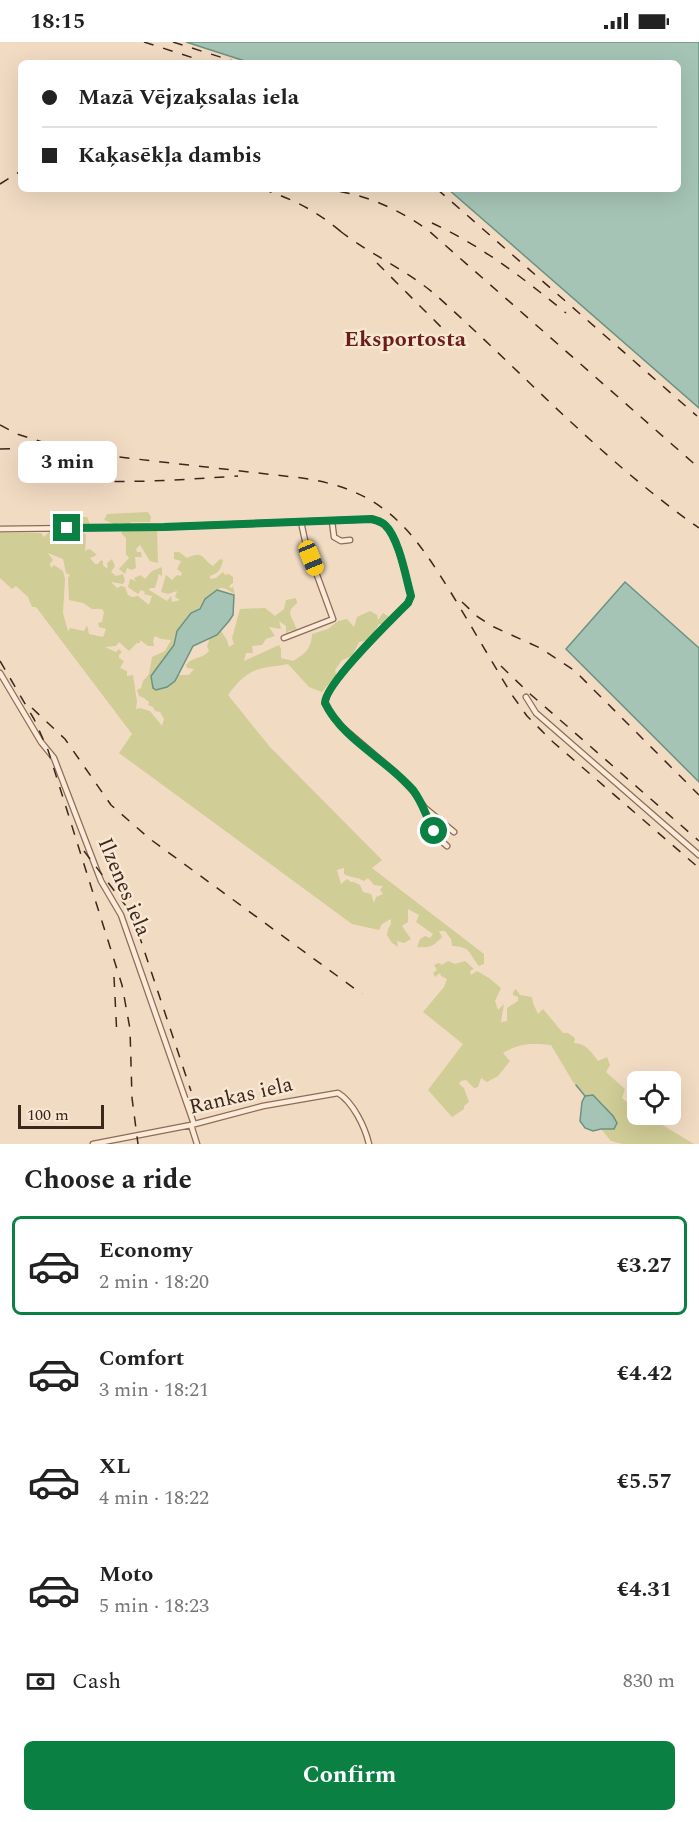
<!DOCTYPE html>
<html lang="en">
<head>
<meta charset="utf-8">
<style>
  :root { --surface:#fff; --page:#f6f6f6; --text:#222; --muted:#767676; --line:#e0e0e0; --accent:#0b8043 }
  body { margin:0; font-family:Spectral,serif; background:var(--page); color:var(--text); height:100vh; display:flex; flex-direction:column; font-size:22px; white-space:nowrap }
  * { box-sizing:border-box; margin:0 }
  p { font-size:20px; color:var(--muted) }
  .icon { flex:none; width:33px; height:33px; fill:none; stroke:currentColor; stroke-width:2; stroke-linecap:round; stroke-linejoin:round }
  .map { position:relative; height:1102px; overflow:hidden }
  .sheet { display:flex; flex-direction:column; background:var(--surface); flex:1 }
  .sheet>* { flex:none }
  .hud { position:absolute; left:18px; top:18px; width:663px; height:132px; border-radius:9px; box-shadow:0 6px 24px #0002; display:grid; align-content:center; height:132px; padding:0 24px; background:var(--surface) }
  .tools { position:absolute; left:627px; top:1029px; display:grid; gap:12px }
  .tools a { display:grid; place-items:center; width:54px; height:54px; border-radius:9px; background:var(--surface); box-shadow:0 6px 24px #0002; font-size:30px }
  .scale { position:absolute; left:18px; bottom:15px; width:86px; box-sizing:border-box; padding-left:6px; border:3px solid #3c271d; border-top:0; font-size:16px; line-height:21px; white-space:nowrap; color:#3c271d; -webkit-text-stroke:4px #f8e7d3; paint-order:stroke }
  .end { position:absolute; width:27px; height:27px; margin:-14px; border:8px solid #0b8043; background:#fff; box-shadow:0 0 0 3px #fff }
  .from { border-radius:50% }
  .bubble { position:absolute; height:42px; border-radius:9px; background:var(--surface); box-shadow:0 6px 24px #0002; font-size:20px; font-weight:700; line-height:42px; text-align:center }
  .car { position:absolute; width:18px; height:36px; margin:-18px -9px; border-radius:8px; box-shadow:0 0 4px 2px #0007; background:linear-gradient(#f5c518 24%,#345 0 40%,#f5c518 0 76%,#345 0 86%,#f5c518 0) }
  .hud b { display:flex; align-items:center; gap:21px; height:57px; font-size:22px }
  .hud b+b { border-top:2px solid var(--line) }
  .hud i { width:15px; height:15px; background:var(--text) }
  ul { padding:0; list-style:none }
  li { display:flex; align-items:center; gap:18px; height:99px; margin:0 12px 9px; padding:0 12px; border:3px solid transparent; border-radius:9px }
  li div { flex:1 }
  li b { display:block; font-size:22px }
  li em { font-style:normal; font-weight:700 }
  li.current { border-color:var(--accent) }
  li>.icon { width:54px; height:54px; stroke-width:1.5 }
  h2 { padding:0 24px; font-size:27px; line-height:72px }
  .pay { display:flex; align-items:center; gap:15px; height:66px; padding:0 24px; font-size:22px }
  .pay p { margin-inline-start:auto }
  .cta { display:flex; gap:12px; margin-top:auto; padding:12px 24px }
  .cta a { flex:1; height:69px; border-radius:9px; background:var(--accent); color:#fff; font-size:24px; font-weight:700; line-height:69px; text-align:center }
  .status { display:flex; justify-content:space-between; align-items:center; height:42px; padding:0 30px; background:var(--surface); direction:ltr }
  .status svg { height:16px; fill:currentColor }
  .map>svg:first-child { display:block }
  .green { fill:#d1cd96; fill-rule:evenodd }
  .water { fill:#a5c4b6; stroke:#6b9382; stroke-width:1.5 }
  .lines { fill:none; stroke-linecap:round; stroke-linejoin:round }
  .stream { stroke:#6b9382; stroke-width:1.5 }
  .street-casing { stroke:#8e6b58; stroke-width:7 }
  .street { stroke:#fbead7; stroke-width:4.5 }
  .rail { stroke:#3c271d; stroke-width:1.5; stroke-dasharray:10 10; stroke-linecap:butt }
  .route { stroke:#0b8043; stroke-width:8 }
  .labels { text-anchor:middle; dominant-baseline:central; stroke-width:5; stroke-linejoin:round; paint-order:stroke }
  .street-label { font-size:21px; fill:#3c271d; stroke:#f8e7d3 }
  .neighbourhood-label { font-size:22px; font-weight:bold; fill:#6c1c19; stroke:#f8e7d3 }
</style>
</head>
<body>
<div class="status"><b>18:15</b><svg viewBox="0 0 49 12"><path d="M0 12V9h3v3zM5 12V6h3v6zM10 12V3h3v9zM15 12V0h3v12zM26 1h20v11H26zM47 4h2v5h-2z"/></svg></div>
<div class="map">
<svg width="699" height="1102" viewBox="0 0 699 1102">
  <rect width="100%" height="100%" fill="#f2dbc3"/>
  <path class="green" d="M148,470L151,475L150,480H131L129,484L125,482L118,481L117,483L104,478L107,472Z
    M75,475H87L90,482L81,490L86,492L85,512L86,508L90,507L97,513L90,516L95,522H98L101,518L103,519V523L106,526L108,525L107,521L112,517L115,524L111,530L116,534L123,532L125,539L123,542L111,540L117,546L121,544L125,545L128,553L132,555L138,554L149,563L152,554L144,552L145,550L141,548L138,552L128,545L130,537L136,539L134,536L141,533L145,537L152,529L162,525V534L159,532L155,546H150L149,548L167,559L171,554L172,560L180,558L175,555L177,549L168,552L161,550L166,533L172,538L177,533L181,534L182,531L177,527L181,519L174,517V510H179L187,516C204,508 201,516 213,524L220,517L223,518C221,527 219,531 210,534V537L216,536L223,530L225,533L229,532L233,535V541L229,544L231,546L233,545L235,552L224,546H220L205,557L200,567L175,597L174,603L151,634L153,646L175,639L178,633H189L194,627L187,626L186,623C193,614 201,618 209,609L207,604L210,596L221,589L227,598L229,605L234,602L232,596L240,567L265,566L275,574L284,567L286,558L296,556L297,561L291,567L290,572L297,588L289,589L286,592V584L279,579L281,587L269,585L275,594L266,597L262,603L252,604L253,611H246L244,619L279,603L281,607V616L293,619C306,611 311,607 312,592L328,587L338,579L347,577L354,585L357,575L370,569L377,573L378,578L383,571L388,574L389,577L384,582H379L369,598L359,600L352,614L342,618L335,628L336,633L322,650L309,645L288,622C279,624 271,624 263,626C247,629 237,641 228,653L270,705L382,818L372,826L484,912V922L479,924C468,911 472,905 452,904L451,897L445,889H439L442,895C433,905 429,906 417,905L420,897L425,894L430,896L433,892L416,880L419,873L408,867V880L402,884L411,897L404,901L397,899L398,905L392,901L387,893L388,887L391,882V877L382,882L379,888L352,882L119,711L132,692L36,565H32L28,555L16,544L12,547L0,536V491H41L44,495L49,490L71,489L70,480ZM48,511L63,517L66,531L70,533L68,536L69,558L83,561L92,567H102L104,570L102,580L98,581L99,585L106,587L103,595L89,592L87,583L84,589L70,586L68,589L63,571L65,537L63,529L54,523L51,526L50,522L53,518ZM155,594L161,597L171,598L165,609L152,615L149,632L143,639L141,646L137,648L139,654L144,656L149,660L148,663L153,665L155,669L160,670L164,677L162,684L150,669L140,666L136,667L137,660L133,633L127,634V629L120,626L124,619L119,616V613L122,610L119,607L116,610L105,605L116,604L119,600L129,609L137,601H140V598L148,604H154L153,598ZM344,826V832C350,836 355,834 364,839L368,836L374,843L383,844L380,848L383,852L376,855L374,861L371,852L363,850L360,843L354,840H351L347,837L341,842L337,828Z
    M157,487L158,521L150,519L140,503L136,507L137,510H141L142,515H135L136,526L132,528L127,526L125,532L119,527L129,516L126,512V496L121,491L124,488Z
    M448,919L455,922L465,919L474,927L470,929L471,933L477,929L489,936L501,946L495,959L498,968L504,962L501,980L507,979V966L518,959V955L513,953V950L516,947L520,953L532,955L533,961L538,972L543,967L563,991H568L575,996L574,1001C586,1001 592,1011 598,1019L607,1015L610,1023L606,1030L625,1047L622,1056L637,1069L638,1072L641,1073L653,1083L659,1081L694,1102H623L611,1099L601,1087L604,1065L593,1053L585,1054L573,1040L551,1003C533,1001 519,1001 503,1011L510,1019L498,1034L487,1040L481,1036L478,1045L474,1046L466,1038L461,1039L459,1042L464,1046L469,1060L464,1064V1067L452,1075L428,1048L463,1002L423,970L444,945L447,937L441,934L440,931L435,935L433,931L437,928L434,923L439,921L442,923Z"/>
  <path class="water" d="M186,0H699V366L448,147H678V21H251Z
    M625,540L699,606V740L566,607Z
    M217,548L234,553L233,573L229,579L217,593L193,604L175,639L167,645L156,648L153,646L151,634L174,603L177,589L191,571L200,567L205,557Z
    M593,1053L613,1074L617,1081L614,1087H601L593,1089L585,1086L580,1079L582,1060L585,1054Z"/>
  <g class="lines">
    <path class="stream" d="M576,1043L585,1054"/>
    <defs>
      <path id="street" d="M332,479L334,495L341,499L350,498
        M0,487L164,485L372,477C376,479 381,479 385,483C399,496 406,536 411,554L408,561C392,577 325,642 325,661L331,672L343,686L395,730L413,749L425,766L454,790
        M284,596L333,577L306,503L301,480
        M0,631L41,700L54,716L101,839L121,873L194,1082
        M526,655L536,671L699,813
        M425,766C428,782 435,794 447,804
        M191,1083L197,1102
        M93,1102L191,1083L263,1064L338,1051C353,1060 365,1085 369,1102"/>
    </defs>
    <use href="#street" class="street-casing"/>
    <use href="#street" class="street"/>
    <path class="rail" d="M144,0L209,21
      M173,0L239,21
      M0,142L21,129
      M262,147C296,158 318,170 345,193
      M320,147C360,150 396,165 429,189L699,426
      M437,147L697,374
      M432,181C482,204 523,236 566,271
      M340,189C371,213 409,229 438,255C525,333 603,419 699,486
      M377,221L460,304
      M0,383L17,392L42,400
      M0,407L40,406L302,436C384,448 412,487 453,554C473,587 492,620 512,653L527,674L553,700L699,826
      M36,427C74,441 110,440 150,439C179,438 208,436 238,434
      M462,560L478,575L494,585L540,606L575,629L699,753
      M0,619L34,677L48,708L122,943L130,987L132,1056L138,1102
      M501,624L529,651L699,799
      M32,666L65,697L111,763L150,797L362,952
      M84,809L129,868L134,878L191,1049
      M114,935L117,995"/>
  </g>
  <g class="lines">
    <path class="route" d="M67,486L164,485L372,477C377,479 381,479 385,483C399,496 406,536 411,554L408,561C392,577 325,642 325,661C343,698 386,717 413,748C423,761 426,775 434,789"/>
  </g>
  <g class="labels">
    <g class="street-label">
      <text transform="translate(124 845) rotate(67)">Ilzenes iela</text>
      <text transform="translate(241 1054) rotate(-13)">Rankas iela</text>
    </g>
    <g class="neighbourhood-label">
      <text x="405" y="297">Eksportosta</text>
    </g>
  </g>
</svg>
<div class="tools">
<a><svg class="icon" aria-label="locate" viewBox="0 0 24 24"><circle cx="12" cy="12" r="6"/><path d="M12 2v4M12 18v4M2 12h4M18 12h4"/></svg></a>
</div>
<div class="scale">100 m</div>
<i class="end from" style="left:434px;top:789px"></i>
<i class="end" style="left:67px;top:486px"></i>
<div class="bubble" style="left:18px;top:399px;width:99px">3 min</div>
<i class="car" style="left:311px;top:516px;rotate:158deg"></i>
<div class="hud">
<b><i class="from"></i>Mazā Vējzaķsalas iela</b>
<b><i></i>Kaķasēkļa dambis</b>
</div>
</div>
<section class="sheet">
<h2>Choose a ride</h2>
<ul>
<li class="current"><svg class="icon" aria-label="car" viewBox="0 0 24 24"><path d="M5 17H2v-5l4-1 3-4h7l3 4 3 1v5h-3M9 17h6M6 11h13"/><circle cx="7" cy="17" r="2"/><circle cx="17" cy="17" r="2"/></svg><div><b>Economy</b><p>2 min · 18:20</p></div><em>€3.27</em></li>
<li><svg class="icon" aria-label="car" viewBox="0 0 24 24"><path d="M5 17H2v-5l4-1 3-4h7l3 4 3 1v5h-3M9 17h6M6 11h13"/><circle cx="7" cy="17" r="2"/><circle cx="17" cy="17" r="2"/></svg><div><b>Comfort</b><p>3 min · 18:21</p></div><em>€4.42</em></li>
<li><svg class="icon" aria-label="car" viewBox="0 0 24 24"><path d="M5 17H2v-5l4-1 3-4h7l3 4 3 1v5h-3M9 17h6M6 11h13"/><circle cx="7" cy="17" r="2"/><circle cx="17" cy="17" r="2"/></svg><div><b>XL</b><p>4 min · 18:22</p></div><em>€5.57</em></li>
<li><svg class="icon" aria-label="car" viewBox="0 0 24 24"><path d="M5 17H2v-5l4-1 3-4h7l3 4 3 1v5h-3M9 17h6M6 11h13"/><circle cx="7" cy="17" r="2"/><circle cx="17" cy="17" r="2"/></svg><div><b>Moto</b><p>5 min · 18:23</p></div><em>€4.31</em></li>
</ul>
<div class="pay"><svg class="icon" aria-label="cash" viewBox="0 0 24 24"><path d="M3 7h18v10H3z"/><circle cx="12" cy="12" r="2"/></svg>Cash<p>830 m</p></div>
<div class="cta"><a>Confirm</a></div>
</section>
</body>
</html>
